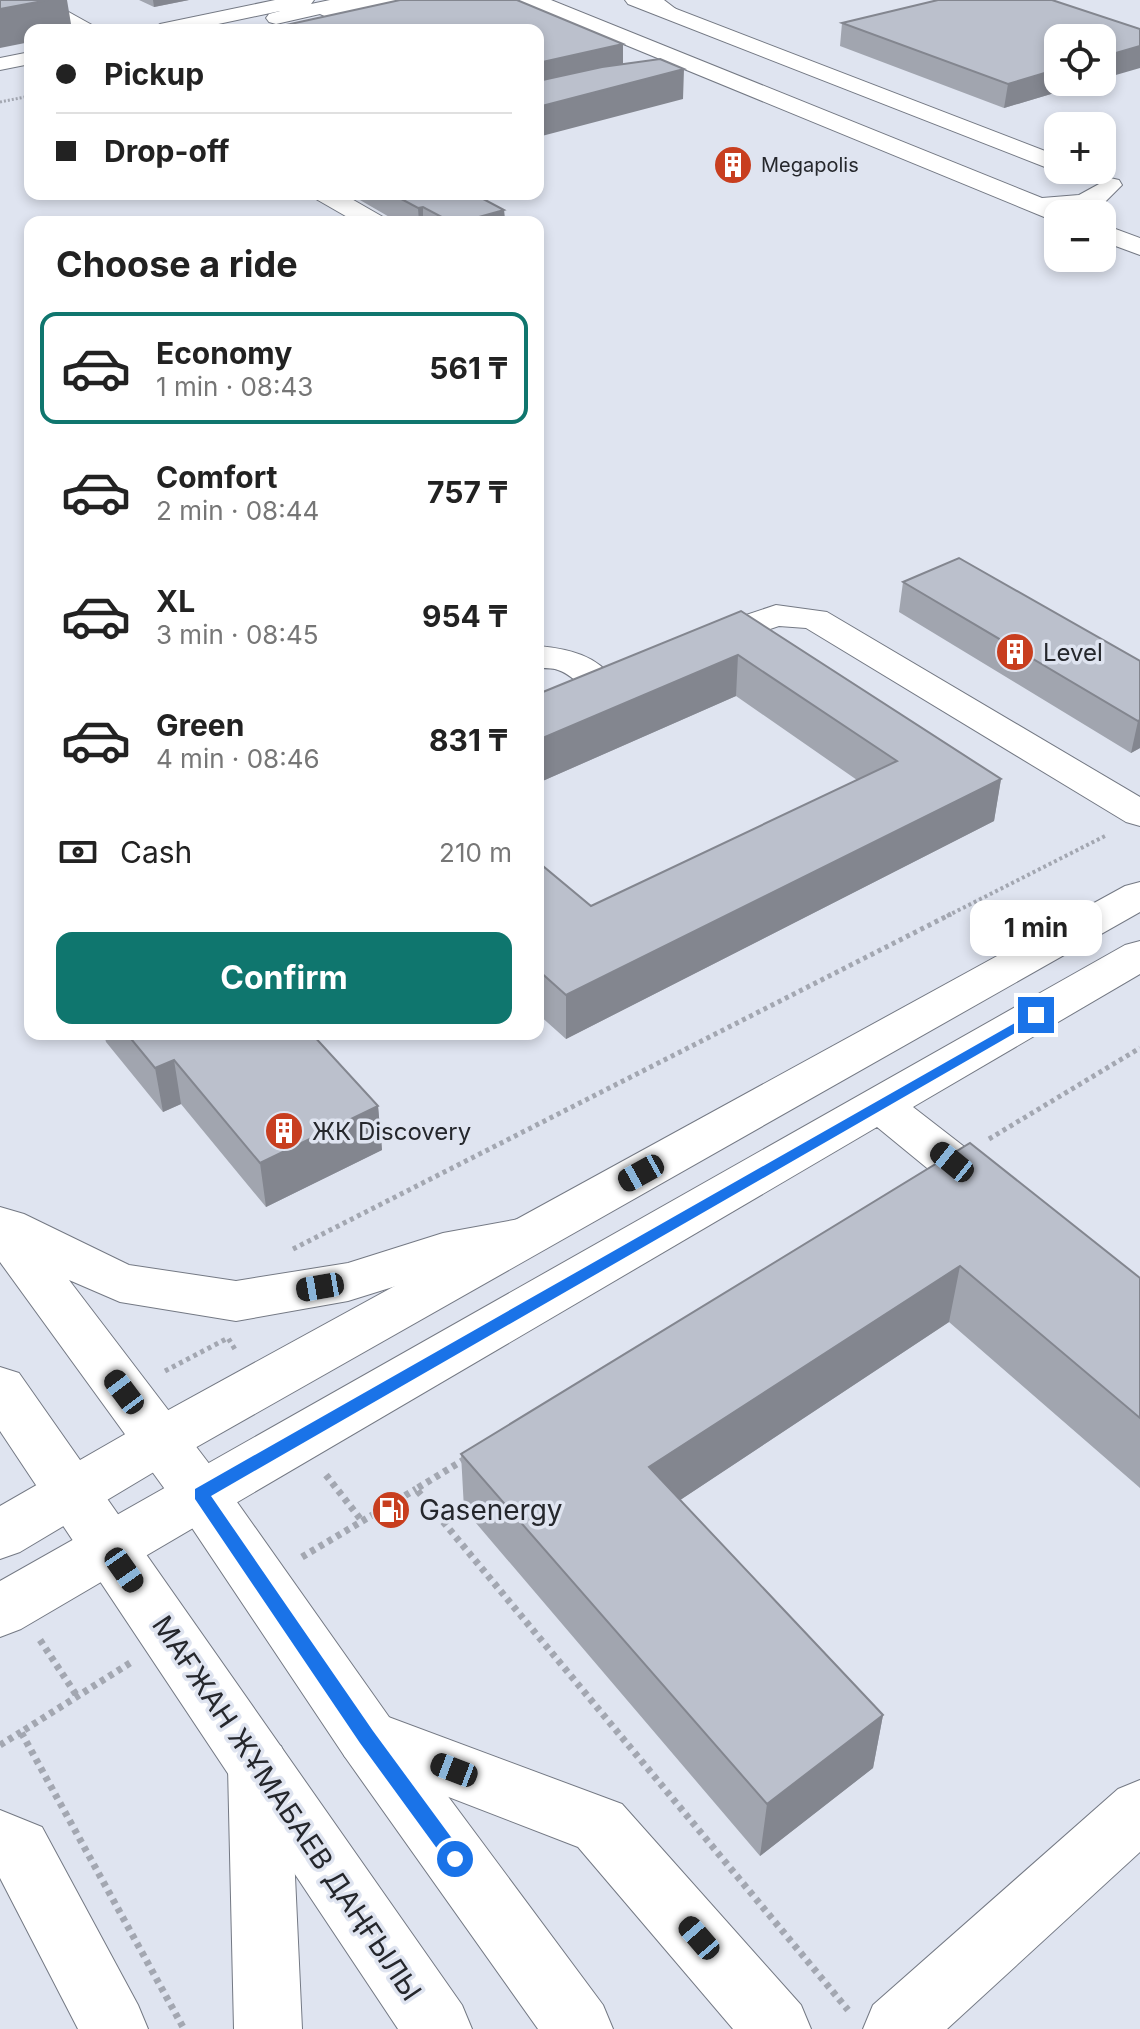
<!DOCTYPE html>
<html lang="en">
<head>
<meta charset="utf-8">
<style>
  :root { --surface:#fff; --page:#f2f2f2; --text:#222; --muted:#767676; --line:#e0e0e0; --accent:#0f766e }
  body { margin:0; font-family:Inter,sans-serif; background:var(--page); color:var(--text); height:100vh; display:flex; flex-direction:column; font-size:30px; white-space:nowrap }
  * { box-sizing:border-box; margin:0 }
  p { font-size:26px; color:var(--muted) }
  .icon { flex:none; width:44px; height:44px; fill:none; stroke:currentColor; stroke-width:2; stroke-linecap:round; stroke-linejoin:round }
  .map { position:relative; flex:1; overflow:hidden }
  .drawer { position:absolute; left:24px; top:216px; width:520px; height:824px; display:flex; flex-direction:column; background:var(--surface); border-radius:16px; box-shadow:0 4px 12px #0003 }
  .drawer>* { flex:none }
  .hud { position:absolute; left:24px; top:24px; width:520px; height:176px; border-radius:16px; box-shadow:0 4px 12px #0003; display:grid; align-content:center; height:176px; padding:0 32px; background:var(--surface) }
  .fabs { position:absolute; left:1044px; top:24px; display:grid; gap:16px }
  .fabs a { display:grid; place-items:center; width:72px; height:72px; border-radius:16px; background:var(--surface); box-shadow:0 4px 12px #0003; font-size:40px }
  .end { position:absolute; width:36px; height:36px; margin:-18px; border:10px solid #1a73e8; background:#fff; box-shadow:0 0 0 4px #fff }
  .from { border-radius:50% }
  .bubble { position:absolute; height:56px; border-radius:16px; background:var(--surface); box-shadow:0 4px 12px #0003; font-size:26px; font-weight:700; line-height:56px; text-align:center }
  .car { position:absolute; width:24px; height:48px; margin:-24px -12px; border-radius:10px; box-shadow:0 0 6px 2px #0007; background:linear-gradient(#222 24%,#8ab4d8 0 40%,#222 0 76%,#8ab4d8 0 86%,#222 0) }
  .hud b { display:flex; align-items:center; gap:28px; height:76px; font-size:30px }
  .hud b+b { border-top:2px solid var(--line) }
  .hud i { width:20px; height:20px; background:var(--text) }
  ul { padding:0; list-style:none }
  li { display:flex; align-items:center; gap:24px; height:112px; margin:0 16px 12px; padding:0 16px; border:4px solid transparent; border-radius:16px }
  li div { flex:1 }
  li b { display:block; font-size:30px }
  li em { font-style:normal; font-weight:700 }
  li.selected { border-color:var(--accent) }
  li>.icon { width:72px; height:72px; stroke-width:1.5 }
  h2 { padding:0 32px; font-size:36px; line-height:96px }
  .pay { display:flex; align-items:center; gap:20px; height:88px; padding:0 32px; font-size:30px }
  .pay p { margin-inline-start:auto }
  .cta { display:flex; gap:16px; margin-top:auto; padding:16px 32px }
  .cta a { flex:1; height:92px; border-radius:16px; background:var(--accent); color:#fff; font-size:32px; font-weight:700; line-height:92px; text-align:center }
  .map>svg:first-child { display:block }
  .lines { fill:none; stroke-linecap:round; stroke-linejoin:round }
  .minor-casing { stroke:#747984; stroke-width:2 }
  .major-casing { stroke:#747984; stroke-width:2 }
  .path-far3 { stroke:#a3a7b1; stroke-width:3; stroke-dasharray:2 2; stroke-linecap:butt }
  .path-far2 { stroke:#a3a7b1; stroke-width:4; stroke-dasharray:3 3; stroke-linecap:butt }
  .path-far1 { stroke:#a3a7b1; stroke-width:5; stroke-dasharray:4 4; stroke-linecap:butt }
  .path { stroke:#a3a7b1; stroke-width:7; stroke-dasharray:5 5; stroke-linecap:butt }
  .minor { fill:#fff; fill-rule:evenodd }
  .major { fill:#fff; fill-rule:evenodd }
  .wall { fill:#a1a5af }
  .shaded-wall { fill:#83868f }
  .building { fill:#bbc0cc; stroke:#83868f; stroke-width:2 }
  .route { fill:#1a73e8 }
  .labels { text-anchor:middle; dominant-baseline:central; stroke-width:7; stroke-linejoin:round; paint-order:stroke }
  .far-poi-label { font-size:20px; fill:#25272c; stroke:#dfe4f0; text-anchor:start }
  .poi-label { font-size:24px; fill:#25272c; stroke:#dfe4f0; text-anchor:start }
  .near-poi-label { font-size:28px; fill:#25272c; stroke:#dfe4f0; text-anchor:start }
  .near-street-label { font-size:28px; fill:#25272c; stroke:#dfe4f0 }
</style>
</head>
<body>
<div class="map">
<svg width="1140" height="2029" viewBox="0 0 1140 2029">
  <rect width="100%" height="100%" fill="#dfe4f0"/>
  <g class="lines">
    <defs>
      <path id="minor" d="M22,0H47L101,30H75Z
        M523,0H551L1042,198L1079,195L1110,178L1119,180L1122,185L1105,202L1069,212L1071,214H1058V222L1049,219L526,4Z
        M625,0H653L1058,156V170H1063L1050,169L628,4Z
        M313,194H343L383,217L387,222H356L316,199Z
        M1102,224L1140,238V255L1102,241Z
        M776,605L827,612L1140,797V826L1126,822L806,628L779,626L701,652L689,648L683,641L689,634Z
        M538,646C569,649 597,655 616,682L611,690C580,697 581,678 558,670C553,668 544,668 538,668Z
        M1140,882V912L179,1457L20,1552L0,1559V1506L141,1425L1125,886Z
        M1140,941V974L913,1107L1011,1183L1018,1196L1011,1209L994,1214L977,1209L877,1127L21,1629L0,1637V1581L1125,945Z
        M367,1709L622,1804L801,2005L811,2029H733L578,1847L345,1757L336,1737L345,1717Z
        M259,1738L281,1746L290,1767L302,2029H234L228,1767L237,1746Z
        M1140,1780V1852L947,2029H863L873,2005L1118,1789Z
        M0,1810L42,1827L138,2005L148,2029H78L0,1878Z"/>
      <path id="major" d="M275,0H314L311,4L330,0H405L395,6L329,18L320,14L276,24L269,22L266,18L269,14L280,11L190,30H150L160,24Z
        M519,0H546L547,2L537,8L522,4Z
        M640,0H664L681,13L678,17H664Z
        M30,52V64L0,70V58Z
        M0,1207L24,1214L129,1265L236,1281L348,1263L443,1233L530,1217L547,1222L555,1235L547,1248L444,1271L348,1301L236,1321L120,1302L69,1280L220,1478L389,1717L603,2005L613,2029H538L345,1757L180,1510L0,1262Z
        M0,1367L19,1373L462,2005L472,2029H398L0,1431Z"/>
    </defs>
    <use href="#minor" class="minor-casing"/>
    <use href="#major" class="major-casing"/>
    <path class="path-far3" d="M0,102L30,96"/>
    <path class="path-far2" d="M947,916L1107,835"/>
    <path class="path-far1" d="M989,1139L1140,1048
      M293,1249L951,914
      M165,1371L228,1338L236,1351"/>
    <path class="path" d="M465,1459L416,1489L848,2010
      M326,1475L362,1521
      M302,1557L416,1489
      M40,1640L77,1696
      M130,1663L21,1732L184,2029
      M0,1745L21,1732"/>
    <use href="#minor" class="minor"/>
    <use href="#major" class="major"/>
  </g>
  <path class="wall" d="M139,0H189L154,7Z
    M842,23L1058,82H1091L1004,108L840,46Z
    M353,194H474L504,210L505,222H398L353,196Z
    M903,582L1140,661V748L1131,753L899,612Z
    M741,611L1001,779L994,821L566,1039L538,1014V862L591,906L857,780L736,696L538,783V694Z
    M104,1034H312L378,1106L382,1150L266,1207L181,1104L163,1112L106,1042Z
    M970,1143L1140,1278V1488L949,1322L680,1500L883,1715L873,1768L760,1856L464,1509L461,1454Z"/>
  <path class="shaded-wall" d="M48,0H67L72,30H30V42L0,48V9Z
    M153,0H189L154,7Z
    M623,44V73L538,92V63Z
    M1140,46V68L1102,79V57Z
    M684,69L683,99L538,137V107Z
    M1058,69V82H1091L1004,108L1008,84Z
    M423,207V222H419L418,208Z
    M504,210L505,222H461Z
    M738,655L736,696L538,783V740Z
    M1140,720V748L1131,753L1138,721Z
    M1001,779L994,821L566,1039V995Z
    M174,1060L181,1104L163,1112L155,1068Z
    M378,1106L382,1150L266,1207L260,1163Z
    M960,1266L949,1322L647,1522L649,1467Z
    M883,1715L873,1768L760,1856L767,1804Z"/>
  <path class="building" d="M0,0H48L0,9Z
    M400,0H517L623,44L538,63V30H263Z
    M938,0H1052L1140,29V46L1102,57V38H1058V69L1008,84L842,23Z
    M660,59L684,69L538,107V81L602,67Z
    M392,194H474L504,210L461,222H451L423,207L418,208Z
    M959,558L1140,661V720L1138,721L903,582Z
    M741,611L1001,779L566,995L538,970V862L591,906L897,761L738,655L538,740V694Z
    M127,1034H312L378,1106L260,1163L174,1060L155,1068Z
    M970,1143L1140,1278V1418L960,1266L649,1467L883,1715L767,1804L461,1454Z"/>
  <path class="route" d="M1036,1011L1043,1015L1041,1018L211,1496L373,1731L462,1852L465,1859L462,1865L455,1868L449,1865L360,1743L195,1499V1489Z"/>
  <defs>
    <symbol id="building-disc" viewBox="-11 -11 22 22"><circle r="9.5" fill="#c83e1f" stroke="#dfe4f0"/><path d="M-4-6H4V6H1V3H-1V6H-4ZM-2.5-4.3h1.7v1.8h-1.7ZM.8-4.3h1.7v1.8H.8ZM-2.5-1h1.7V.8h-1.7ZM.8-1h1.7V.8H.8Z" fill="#fff"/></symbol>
    <symbol id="fuel-disc" viewBox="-11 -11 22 22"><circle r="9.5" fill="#c83e1f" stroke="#dfe4f0"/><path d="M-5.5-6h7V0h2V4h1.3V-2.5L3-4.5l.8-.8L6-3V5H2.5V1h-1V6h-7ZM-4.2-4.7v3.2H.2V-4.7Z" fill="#fff"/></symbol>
  </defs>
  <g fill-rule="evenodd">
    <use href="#building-disc" x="711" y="143" width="44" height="44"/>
    <use href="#building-disc" x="993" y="630" width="44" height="44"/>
    <use href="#building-disc" x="262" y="1109" width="44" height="44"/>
    <use href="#fuel-disc" x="369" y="1488" width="44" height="44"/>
  </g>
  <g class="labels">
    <g class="far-poi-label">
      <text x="761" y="165">Megapolis</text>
    </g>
    <g class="poi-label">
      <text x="1043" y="652">Level</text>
      <text x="312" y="1131">ЖК Discovery</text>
    </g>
    <g class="near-poi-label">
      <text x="419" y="1510">Gasenergy</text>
    </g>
    <g class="near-street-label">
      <text transform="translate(287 1808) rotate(56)">МАҒЖАН ЖҰМАБАЕВ ДАҢҒЫЛЫ</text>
    </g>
  </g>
</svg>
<div class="fabs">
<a><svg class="icon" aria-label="locate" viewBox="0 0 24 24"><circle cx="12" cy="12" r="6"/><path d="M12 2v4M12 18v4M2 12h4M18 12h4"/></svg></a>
<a>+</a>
<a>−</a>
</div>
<i class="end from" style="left:455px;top:1859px"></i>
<i class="end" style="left:1036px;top:1015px"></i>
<div class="bubble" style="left:970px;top:900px;width:132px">1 min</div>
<i class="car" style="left:952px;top:1162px;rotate:309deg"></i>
<i class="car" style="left:641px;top:1173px;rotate:241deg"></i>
<i class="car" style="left:320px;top:1287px;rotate:260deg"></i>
<i class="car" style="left:124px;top:1392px;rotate:323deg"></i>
<i class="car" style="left:124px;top:1570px;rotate:145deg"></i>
<i class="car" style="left:454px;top:1770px;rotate:291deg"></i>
<i class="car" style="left:699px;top:1938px;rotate:319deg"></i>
<div class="hud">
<b><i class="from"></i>Pickup</b>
<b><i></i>Drop-off</b>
</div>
<section class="drawer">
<h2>Choose a ride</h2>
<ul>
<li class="selected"><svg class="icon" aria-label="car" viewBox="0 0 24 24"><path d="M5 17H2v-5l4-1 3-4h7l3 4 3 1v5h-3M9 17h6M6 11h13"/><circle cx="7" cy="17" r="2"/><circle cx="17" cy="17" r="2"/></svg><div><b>Economy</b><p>1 min · 08:43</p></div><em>561 ₸</em></li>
<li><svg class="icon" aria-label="car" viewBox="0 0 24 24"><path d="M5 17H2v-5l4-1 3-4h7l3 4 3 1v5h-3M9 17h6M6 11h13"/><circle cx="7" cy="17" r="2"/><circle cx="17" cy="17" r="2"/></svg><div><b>Comfort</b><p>2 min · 08:44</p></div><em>757 ₸</em></li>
<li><svg class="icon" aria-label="car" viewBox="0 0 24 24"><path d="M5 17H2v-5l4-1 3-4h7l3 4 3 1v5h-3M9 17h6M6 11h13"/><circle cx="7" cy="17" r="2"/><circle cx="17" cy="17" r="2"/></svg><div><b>XL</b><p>3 min · 08:45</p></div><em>954 ₸</em></li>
<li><svg class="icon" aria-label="car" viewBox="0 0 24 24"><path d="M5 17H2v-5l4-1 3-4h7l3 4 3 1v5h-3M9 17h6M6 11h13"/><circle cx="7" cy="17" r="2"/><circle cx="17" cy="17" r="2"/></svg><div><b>Green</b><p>4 min · 08:46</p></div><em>831 ₸</em></li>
</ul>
<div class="pay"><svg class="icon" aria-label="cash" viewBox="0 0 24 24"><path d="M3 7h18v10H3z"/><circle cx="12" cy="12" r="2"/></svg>Cash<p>210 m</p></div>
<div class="cta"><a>Confirm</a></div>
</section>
</div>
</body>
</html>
